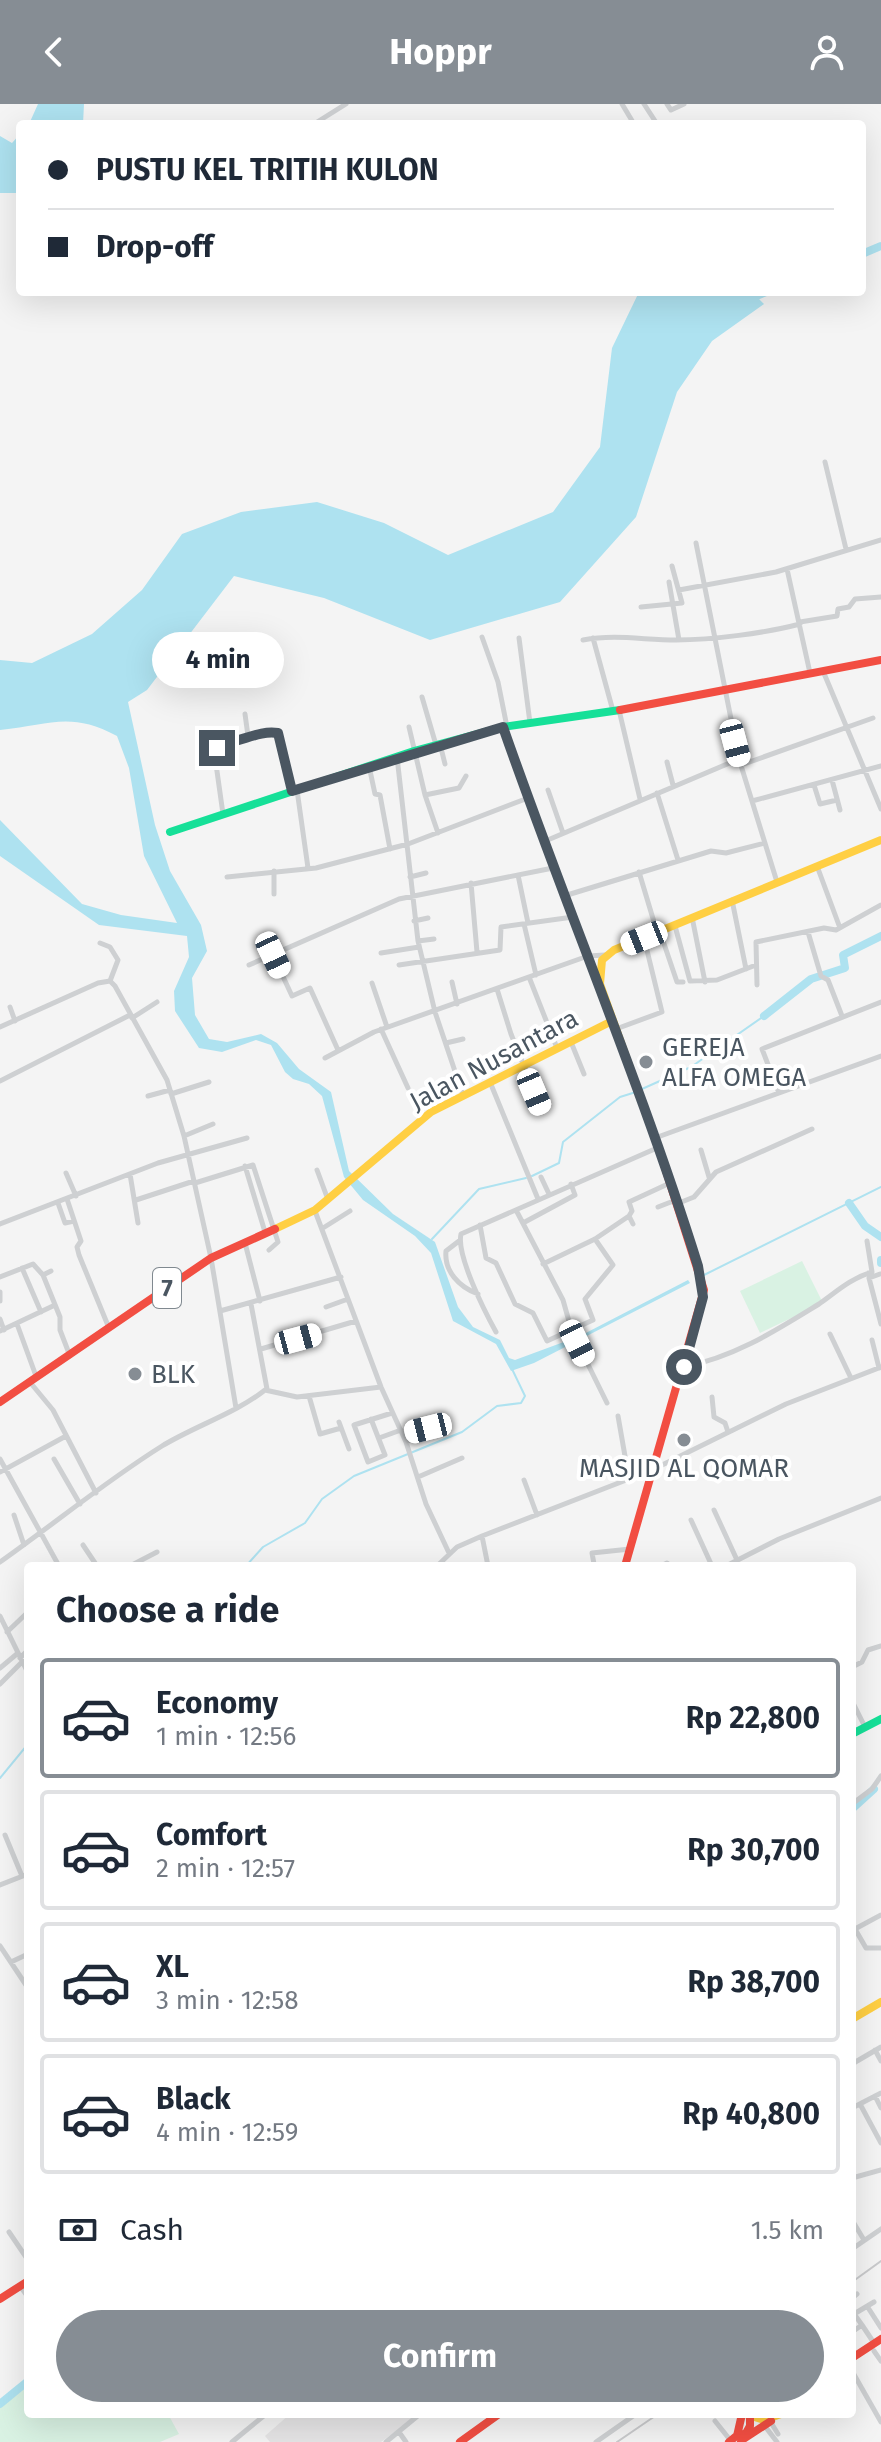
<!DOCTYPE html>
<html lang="en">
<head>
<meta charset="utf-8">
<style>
  :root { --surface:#fff; --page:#f6f6f7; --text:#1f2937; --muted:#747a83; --line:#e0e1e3; --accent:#868d94 }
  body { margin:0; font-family:"Fira Sans",sans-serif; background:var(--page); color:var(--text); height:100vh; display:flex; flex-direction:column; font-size:30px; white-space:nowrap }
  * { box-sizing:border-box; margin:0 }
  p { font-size:26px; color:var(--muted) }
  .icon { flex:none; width:44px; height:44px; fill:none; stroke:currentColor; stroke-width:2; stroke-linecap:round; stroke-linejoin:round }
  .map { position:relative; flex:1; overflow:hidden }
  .drawer { position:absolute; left:24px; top:1458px; width:832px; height:856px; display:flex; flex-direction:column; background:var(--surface); border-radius:8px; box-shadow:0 8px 32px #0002 }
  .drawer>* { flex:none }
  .top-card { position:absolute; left:16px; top:16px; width:850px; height:176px; border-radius:8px; box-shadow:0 8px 32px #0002; display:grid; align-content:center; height:176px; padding:0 32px; background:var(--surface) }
  .end { position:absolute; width:36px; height:36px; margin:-18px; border:10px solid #4a5661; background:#fff; box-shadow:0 0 0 4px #fff }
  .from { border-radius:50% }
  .bubble { position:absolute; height:56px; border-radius:28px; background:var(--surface); box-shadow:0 8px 32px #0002; font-size:26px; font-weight:700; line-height:56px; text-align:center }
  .car { position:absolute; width:24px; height:48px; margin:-24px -12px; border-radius:10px; box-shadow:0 0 6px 2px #0007; background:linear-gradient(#fff 24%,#345 0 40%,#fff 0 76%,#345 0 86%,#fff 0) }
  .top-card b { display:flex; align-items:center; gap:28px; height:76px; font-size:30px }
  .top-card b+b { border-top:2px solid var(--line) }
  .top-card i { width:20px; height:20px; background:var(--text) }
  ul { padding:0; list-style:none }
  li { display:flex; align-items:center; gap:24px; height:120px; margin:0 16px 12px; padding:0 16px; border:4px solid var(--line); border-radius:8px }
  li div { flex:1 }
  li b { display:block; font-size:30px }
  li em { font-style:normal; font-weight:700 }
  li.current { border-color:var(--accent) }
  li>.icon { width:72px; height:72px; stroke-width:1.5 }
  h2 { padding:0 32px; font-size:36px; line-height:96px }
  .pay { display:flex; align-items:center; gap:20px; height:88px; padding:0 32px; font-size:30px }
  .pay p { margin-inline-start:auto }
  .action { display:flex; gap:16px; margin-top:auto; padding:16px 32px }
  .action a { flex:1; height:92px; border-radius:48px; background:var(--accent); color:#fff; font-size:32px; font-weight:700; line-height:92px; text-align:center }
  header { display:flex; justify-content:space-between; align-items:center; height:104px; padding:0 32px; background:var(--accent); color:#fff; font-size:36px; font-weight:700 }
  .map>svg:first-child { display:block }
  .education { fill:#e6e5e6 }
  .green { fill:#d9f2e3 }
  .water { fill:#aee2f0 }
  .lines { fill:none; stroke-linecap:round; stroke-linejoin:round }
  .stream { stroke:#aee2f0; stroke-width:2 }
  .river { stroke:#aee2f0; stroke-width:8 }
  .street { stroke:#ced0d2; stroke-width:5 }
  .fast { stroke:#16e098; stroke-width:8 }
  .slow { stroke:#ffcf43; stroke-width:8 }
  .jam { stroke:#f24e42; stroke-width:8 }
  .rail { stroke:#c9cacc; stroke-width:2 }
  .route { stroke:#4a5661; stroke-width:10 }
  .poi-dot { fill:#868d94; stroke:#fff; stroke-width:3 }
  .labels { text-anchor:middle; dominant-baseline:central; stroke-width:8; stroke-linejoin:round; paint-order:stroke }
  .shield { fill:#fff; stroke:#808990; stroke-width:2 }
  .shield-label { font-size:24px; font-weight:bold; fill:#4a5661 }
  .poi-label { font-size:26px; fill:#4a5661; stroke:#fff; text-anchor:start }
  .street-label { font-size:26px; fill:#4a5661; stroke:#fff }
</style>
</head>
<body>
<header><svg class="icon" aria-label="back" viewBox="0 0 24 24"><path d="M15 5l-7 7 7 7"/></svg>Hoppr<svg class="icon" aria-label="person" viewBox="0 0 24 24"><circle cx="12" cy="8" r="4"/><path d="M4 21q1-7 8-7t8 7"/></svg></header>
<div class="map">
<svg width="881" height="2338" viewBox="0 0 881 2338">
  <rect width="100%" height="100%" fill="#f4f4f4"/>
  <path class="education" d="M290,2310H419L381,2338H270L265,2332Z"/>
  <path class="green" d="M802,1157L823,1199L760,1229L740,1187Z
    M28,2279V2310H168L179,2330L160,2338H0V2304Z"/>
  <path class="water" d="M38,0H84L83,20H29Z
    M20,30V89H0V32L12,39Z
    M639,188H752L764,200L712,237L677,288L636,413L560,498L430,536L324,494L234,472L147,586L128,598L155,721L170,767L201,821L207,847L192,874L195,911L209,935L227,938L261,930L277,939L299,965L331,988L349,1067L393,1110L435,1138L458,1203L473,1223L500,1236L509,1254L515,1256L580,1232L688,1176L690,1179L534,1259L511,1267L496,1240L453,1217L431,1149L415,1132L363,1096L344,1073L322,992L309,980L293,975L285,968L271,941L256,936L222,948L199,944L175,907L174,887L189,853L187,832L99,821L0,752V716L82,800L121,811L177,819L144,752L129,664L117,632C70,607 50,621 0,626V556L32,559L92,530L142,486L182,430L241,408L317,398L384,419L448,451L553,408L600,343L612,244Z"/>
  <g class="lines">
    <path class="stream" d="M642,985L691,963L764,912
      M532,1072L559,1059L563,1038L620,993L636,988
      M432,1135L479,1085L526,1074
      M704,1171L881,1083
      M246,1462L263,1443L305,1419L322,1395L354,1372L462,1328L497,1302L521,1299L525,1292L512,1265
      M0,1674L28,1640"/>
    <path class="river" d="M862,150L881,142
      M747,196L766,188
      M764,912L811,875L845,864L843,851L881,832
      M849,1099L865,1122L881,1133
      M881,1156V1159
      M852,1705L874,1685
      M0,2300L28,2277"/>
    <path class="street" d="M622,0L634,20
      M644,0L657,20
      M667,0L671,6L684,0
      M314,20L346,0
      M825,358L846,445
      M696,439L739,655
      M787,465L810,569
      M669,478L679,536
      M679,486L776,468L881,436
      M641,503L682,499L672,462
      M800,518L837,512L838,505L849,503L855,495L881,493
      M482,533L498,578L507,623
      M519,534L530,619
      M593,534L613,607
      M583,536C615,530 644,536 676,536C712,536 766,529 800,520
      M823,567L881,705
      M422,593L436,641
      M619,606L640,695
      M245,610L248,632
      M409,623L425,691L438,729
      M503,623L588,852L605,851
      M440,640L445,660
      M397,653L418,837L435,908L463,991
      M667,658L673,681
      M741,661L873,614
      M369,662L375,690L380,691L390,745
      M832,676L840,706
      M814,681L820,700L837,696
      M297,686L308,764
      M548,686L563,729
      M657,689L678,756
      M425,691L459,684L466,672
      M752,697L881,662
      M223,710L215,653L221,639C241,639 257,626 278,629L292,687
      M543,738L739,655L777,778
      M817,762L840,824
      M274,767V790
      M639,768L657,828
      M518,771L528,819
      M227,773L316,764L408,740L528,694
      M410,773L426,769
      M471,779L477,848
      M564,792L711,747L726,749L765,739
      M732,796L746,865
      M692,813L705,878
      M414,817L428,814
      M524,820L536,871
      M675,822L690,877L717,876L756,861
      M660,828L677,878H683
      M808,828L821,872L828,876L842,912
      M418,837L434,835
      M100,839L110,843L118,856L110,877
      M381,849L419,843
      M273,851L292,892L310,884L338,946
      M249,861L399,795L553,764
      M399,861L500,846L501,823L573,813
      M529,873L557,944
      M452,878L457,900
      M372,879L387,923
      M757,881L756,838L824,824L836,826L881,801
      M497,885L511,930L542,1007
      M10,903L15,917
      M132,914L157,898
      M0,923L98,879L110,877L115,882L167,976L184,1032L211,1154L236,1304
      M381,925L408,984
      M616,925L662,908L644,834
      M571,938L584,970
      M446,939L463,935
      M325,954L374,928L588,852L596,868
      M0,977L130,911
      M490,978L538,1095
      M779,989L762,945L881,898
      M171,990L209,978
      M148,992L170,986
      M184,1032L213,1020
      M655,1034L881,952
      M701,1046L709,1073
      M245,1062L265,1128
      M317,1066L327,1093
      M66,1069L76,1092
      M130,1070L138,1119
      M541,1073L549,1090
      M195,1079L253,1061L278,1138L269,1146
      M67,1095L81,1137L77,1143L79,1151L109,1224
      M136,1096L194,1077
      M58,1099L65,1119L74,1117
      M679,1099L694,1093L716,1068L812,1025
      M658,1103L676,1096
      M516,1106L563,1196L572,1228L607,1299
      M315,1107L381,1283L406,1338L426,1400L449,1449
      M523,1119L575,1091L571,1080
      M0,1120L158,1059L247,1034
      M633,1120L629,1112L632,1107L629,1098L670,1079
      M480,1121L486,1154L496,1159L515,1200L533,1209L547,1237L593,1216L585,1195L613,1161L595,1135
      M323,1124L350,1107
      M459,1137L446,1147C444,1167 459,1183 478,1190
      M867,1137L872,1168
      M245,1139L260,1197
      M543,1160L595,1135L629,1112
      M22,1164L41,1208
      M880,1170L869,1174L881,1220
      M43,1171L60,1213V1226L70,1252
      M0,1173L33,1160L43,1171L51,1167
      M0,1188V1197
      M251,1200L267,1285
      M326,1203L348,1195
      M220,1207L341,1173
      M0,1215L4,1226
      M17,1220L36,1272
      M0,1227L55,1201
      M496,1228C485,1208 456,1151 461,1130L657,1044
      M830,1230L850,1272
      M872,1236L879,1264
      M261,1245L356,1217
      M684,1263C735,1253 775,1227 819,1200C836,1188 851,1174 872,1168
      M29,1277L53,1306L96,1389
      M309,1292L320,1330L341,1324
      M712,1293L714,1313L725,1319L728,1328
      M618,1312L629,1375
      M371,1315L385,1351L368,1358L354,1321L392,1309
      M339,1318L349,1345
      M403,1330L448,1320
      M379,1334L401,1326
      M406,1338L426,1331
      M0,1355L59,1462
      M54,1355L80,1400
      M0,1368L66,1332
      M418,1373L462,1354
      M524,1376L537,1411
      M714,1406L737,1456
      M14,1411L24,1441
      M691,1416L712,1462
      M482,1432L488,1462
      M83,1441L97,1462
      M0,1458C54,1420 106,1377 162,1342C195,1322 236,1309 265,1286L297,1293L381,1283
      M130,1462L157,1448
      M437,1462L457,1443L482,1432L652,1366L786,1300L881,1263
      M591,1462L594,1460L592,1449L630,1445
      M661,1462L667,1459L671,1462
      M726,1462L779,1435L881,1394
      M0,1512L28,1569
      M7,1528L28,1508
      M20,1554L28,1546
      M852,1563L862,1558L868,1546L881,1542
      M0,1564L18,1549
      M0,1580L22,1558
      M852,1597L865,1623
      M852,1700L872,1685L881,1672
      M5,1731L22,1772
      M0,1781L28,1770
      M855,1825L866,1844H881
      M853,1826L881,1811
      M0,1842L28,1884
      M11,1858L28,1850
      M875,1946L881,1957
      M852,1960L881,1943
      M875,1992L881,2004
      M860,2000L881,2039
      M852,2004L881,1989
      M852,2074L881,2066
      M852,2116L864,2136
      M9,2128L28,2156
      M852,2145L881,2125
      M20,2182L28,2193
      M852,2194L857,2190
      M867,2202L881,2224
      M852,2207L862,2221
      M854,2210L874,2198
      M852,2228L862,2221L874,2239
      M874,2247L881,2257
      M852,2267L881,2318
      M715,2317L731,2337
      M770,2317L778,2330
      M764,2321L777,2338
      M399,2328L406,2338
      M232,2338L266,2310
      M386,2338L420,2310
      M596,2338L636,2310"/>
    <path class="fast" d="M170,728L414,647L503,623L620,606
      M852,1630L881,1615"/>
    <path class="slow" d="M660,1048L600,880L602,856L614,846L881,736
      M275,1125L315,1106L431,1008L612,917
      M852,1915L881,1898
      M745,2310L764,2316L781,2310"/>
    <path class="jam" d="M620,606L881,556
      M0,1298L211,1154L275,1125
      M625,1462L704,1186L660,1048
      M0,2195L28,2177
      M852,2254L881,2235
      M737,2332L742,2310
      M745,2334L771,2317
      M460,2338L499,2310
      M729,2338L740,2329
      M741,2338L750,2322V2310"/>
    <path class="rail" d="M852,2178L881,2157
      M617,2338L658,2310"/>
  </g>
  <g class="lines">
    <path class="route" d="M217,644L221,639C241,639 257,626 278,629L292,687L503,623C566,804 641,980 698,1162L703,1193L684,1263"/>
  </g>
  <g class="poi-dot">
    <circle cx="646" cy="958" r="8"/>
    <circle cx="135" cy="1270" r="8"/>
    <circle cx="684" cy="1336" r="8"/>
  </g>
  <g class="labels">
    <rect class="shield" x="153" y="1164" width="28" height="40" rx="6"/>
    <g class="shield-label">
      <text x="167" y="1184">7</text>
    </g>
    <g class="poi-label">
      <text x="662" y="943">GEREJA<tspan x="662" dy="30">ALFA OMEGA</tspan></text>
      <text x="151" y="1270">BLK</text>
      <text x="684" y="1364" text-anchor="middle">MASJID AL QOMAR</text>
    </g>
    <g class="street-label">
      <text transform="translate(494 956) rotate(-28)">Jalan Nusantara</text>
    </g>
  </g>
</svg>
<i class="end from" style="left:684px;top:1263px"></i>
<i class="end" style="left:217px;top:644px"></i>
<div class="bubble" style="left:152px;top:528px;width:132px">4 min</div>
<i class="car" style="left:735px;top:639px;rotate:165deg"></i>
<i class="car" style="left:644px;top:834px;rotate:248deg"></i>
<i class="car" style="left:273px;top:851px;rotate:155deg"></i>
<i class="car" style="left:534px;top:988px;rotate:157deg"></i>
<i class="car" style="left:298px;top:1235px;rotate:75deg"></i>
<i class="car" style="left:577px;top:1239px;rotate:154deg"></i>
<i class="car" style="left:428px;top:1324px;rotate:256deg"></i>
<div class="top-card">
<b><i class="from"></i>PUSTU KEL TRITIH KULON</b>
<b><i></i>Drop-off</b>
</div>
<section class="drawer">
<h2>Choose a ride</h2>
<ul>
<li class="current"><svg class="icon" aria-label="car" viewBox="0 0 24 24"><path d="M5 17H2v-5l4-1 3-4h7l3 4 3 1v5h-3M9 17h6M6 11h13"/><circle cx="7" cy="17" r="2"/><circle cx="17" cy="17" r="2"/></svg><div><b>Economy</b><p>1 min · 12:56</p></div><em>Rp 22,800</em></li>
<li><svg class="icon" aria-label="car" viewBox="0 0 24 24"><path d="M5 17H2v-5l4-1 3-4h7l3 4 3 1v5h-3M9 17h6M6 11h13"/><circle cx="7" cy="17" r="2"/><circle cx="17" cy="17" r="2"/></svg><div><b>Comfort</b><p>2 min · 12:57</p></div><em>Rp 30,700</em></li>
<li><svg class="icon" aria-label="car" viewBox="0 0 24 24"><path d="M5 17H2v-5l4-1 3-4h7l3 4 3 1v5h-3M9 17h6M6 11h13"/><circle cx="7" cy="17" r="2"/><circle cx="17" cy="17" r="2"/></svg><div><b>XL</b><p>3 min · 12:58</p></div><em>Rp 38,700</em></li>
<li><svg class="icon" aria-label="car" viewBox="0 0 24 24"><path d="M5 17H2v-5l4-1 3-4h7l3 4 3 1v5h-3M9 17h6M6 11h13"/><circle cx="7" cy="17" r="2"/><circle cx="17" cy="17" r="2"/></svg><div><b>Black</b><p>4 min · 12:59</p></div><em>Rp 40,800</em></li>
</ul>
<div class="pay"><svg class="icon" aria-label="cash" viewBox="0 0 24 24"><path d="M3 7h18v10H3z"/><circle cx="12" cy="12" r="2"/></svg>Cash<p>1.5 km</p></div>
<div class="action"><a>Confirm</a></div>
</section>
</div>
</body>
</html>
